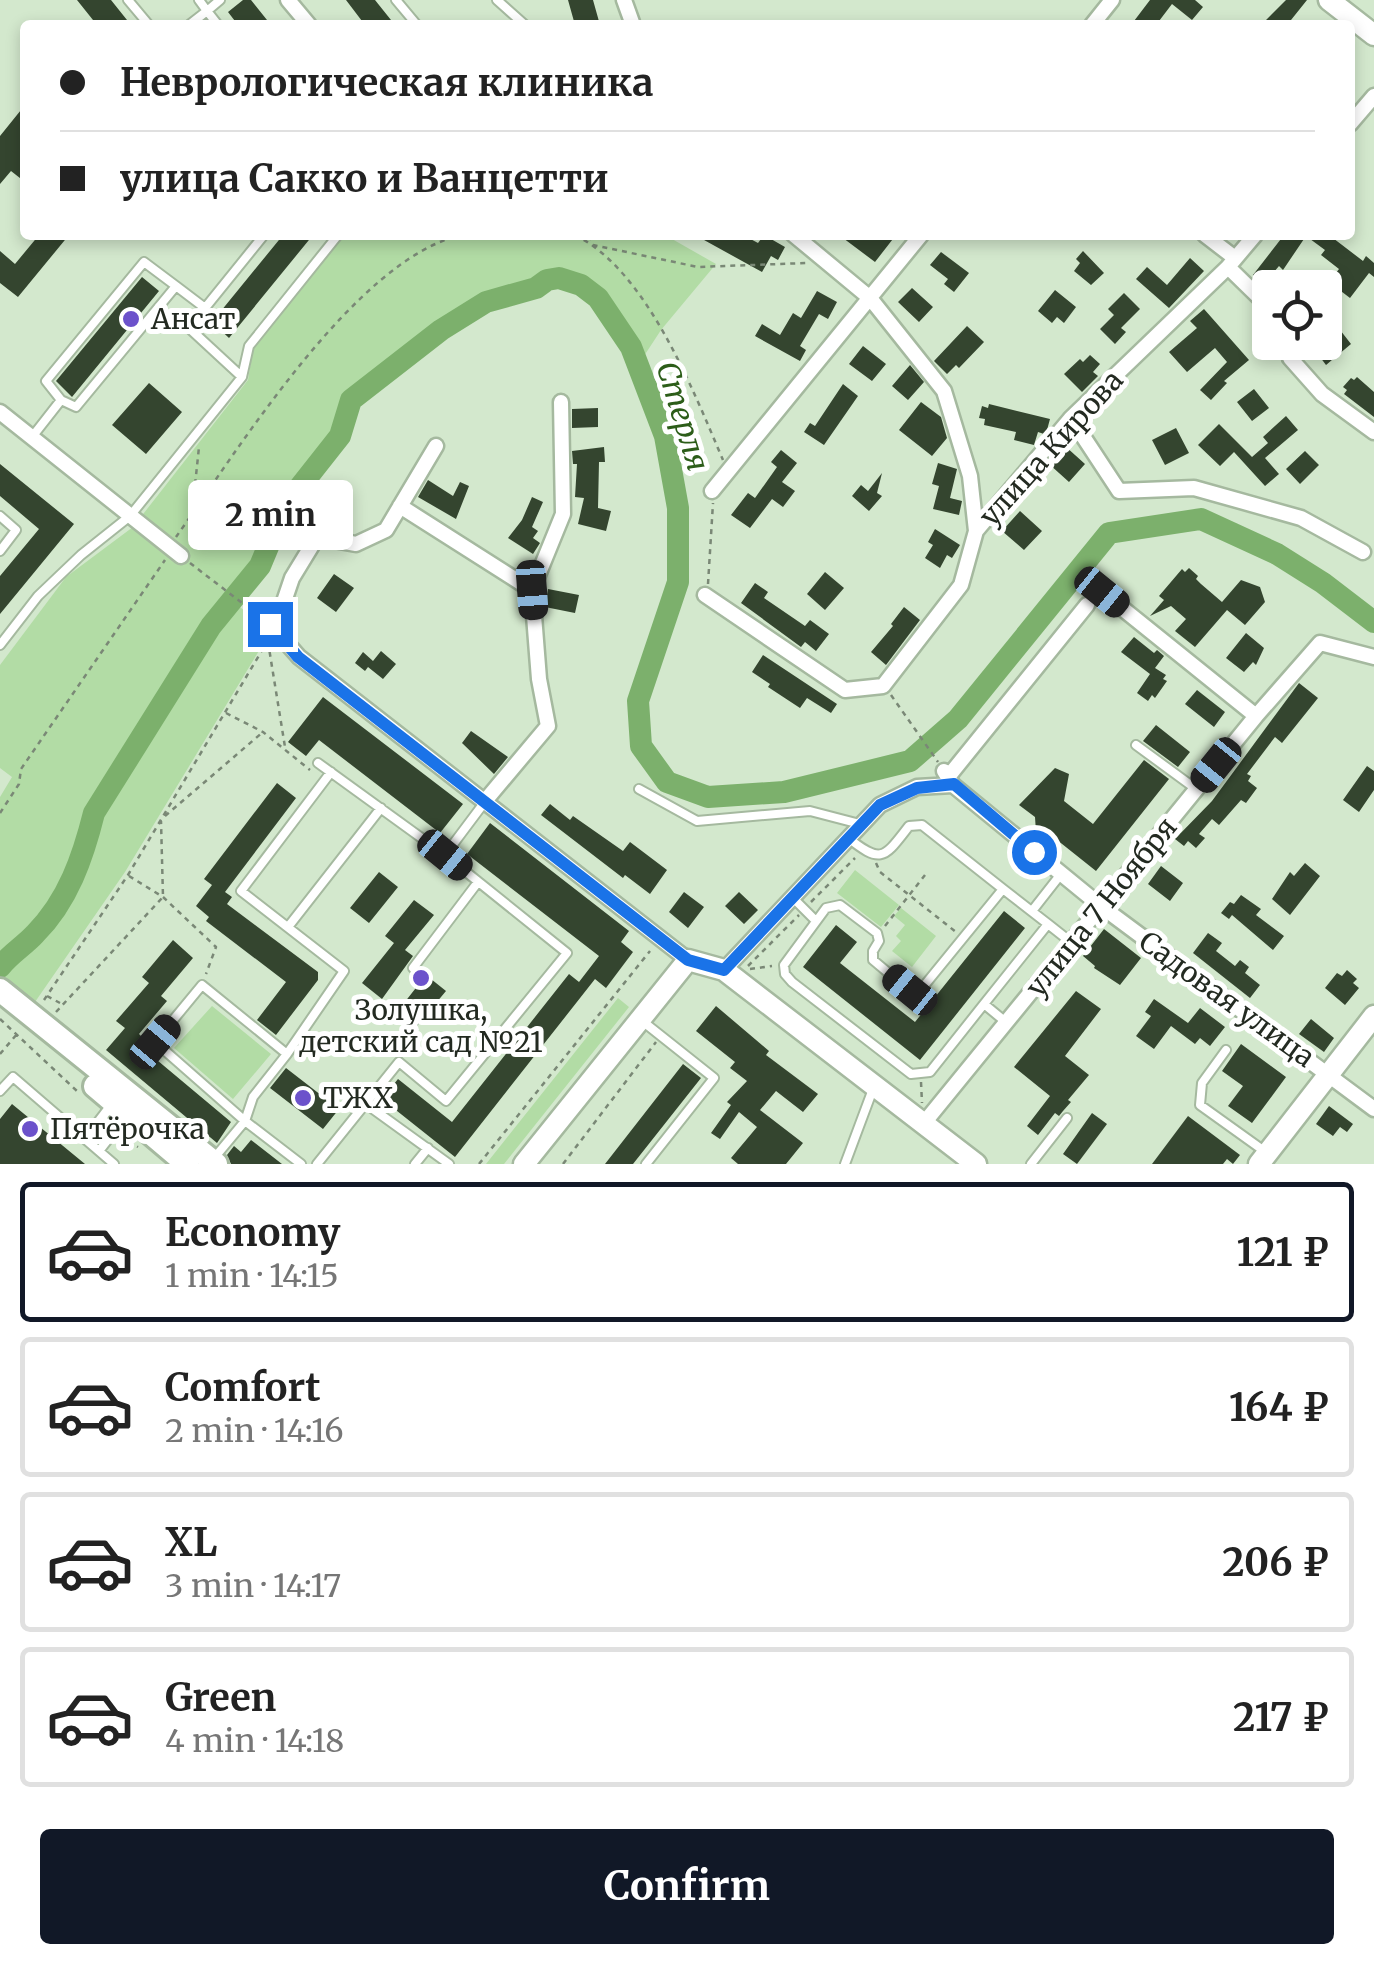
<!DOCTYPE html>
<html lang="en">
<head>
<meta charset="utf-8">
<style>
  :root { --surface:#fff; --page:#f2f2f2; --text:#222; --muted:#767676; --line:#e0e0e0; --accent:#111827 }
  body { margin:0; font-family:Merriweather,serif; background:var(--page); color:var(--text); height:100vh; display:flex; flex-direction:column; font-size:38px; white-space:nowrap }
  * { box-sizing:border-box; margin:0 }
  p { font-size:32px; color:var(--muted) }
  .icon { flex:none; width:55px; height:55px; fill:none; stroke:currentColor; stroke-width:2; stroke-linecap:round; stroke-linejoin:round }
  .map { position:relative; height:1164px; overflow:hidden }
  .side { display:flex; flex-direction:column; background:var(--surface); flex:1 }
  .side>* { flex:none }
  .banner { position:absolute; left:20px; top:20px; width:1335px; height:220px; border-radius:10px; box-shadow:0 5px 15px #0003; display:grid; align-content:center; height:220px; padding:0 40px; background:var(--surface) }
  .buttons { position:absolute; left:1252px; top:270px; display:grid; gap:20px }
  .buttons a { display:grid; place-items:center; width:90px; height:90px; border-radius:10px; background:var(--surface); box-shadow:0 5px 15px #0003; font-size:50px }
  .end { position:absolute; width:45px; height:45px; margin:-22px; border:12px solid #1a73e8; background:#fff; box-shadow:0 0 0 5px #fff }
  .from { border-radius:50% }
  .bubble { position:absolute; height:70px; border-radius:10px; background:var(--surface); box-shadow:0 5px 15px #0003; font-size:32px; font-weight:700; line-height:70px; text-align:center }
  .car { position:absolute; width:30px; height:60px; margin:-30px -15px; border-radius:12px; box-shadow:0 0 8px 2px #0007; background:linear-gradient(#222 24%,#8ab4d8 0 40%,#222 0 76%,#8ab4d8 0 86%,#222 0) }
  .banner b { display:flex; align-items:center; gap:35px; height:95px; font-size:38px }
  .banner b+b { border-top:2px solid var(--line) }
  .banner i { width:25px; height:25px; background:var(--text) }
  ul { padding:18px 0 0; list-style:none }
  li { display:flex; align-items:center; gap:30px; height:140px; margin:0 20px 15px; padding:0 20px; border:5px solid var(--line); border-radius:10px }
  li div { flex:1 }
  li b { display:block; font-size:38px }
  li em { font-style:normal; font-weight:700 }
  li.current { border-color:var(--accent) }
  li>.icon { width:90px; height:90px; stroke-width:1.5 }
  .primary-button { display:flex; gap:20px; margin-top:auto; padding:20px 40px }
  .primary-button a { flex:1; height:115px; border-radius:10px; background:var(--accent); color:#fff; font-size:40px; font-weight:700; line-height:115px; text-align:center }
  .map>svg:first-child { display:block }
  .green { fill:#b2dca5 }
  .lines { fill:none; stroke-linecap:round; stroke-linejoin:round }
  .river { stroke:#7cb06c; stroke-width:22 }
  .building { fill:#34452f }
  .lane-casing { stroke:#a5b99f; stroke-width:12 }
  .street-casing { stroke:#a5b99f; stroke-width:19 }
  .secondary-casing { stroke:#a5b99f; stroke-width:25 }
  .primary-casing { stroke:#a5b99f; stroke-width:28 }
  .path { stroke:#7a8876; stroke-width:2.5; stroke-dasharray:5 5; stroke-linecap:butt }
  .lane { stroke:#fff; stroke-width:8 }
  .street { stroke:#fff; stroke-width:14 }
  .secondary { stroke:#fff; stroke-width:20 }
  .primary { stroke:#fff; stroke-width:22 }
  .route { stroke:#1a73e8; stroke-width:12 }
  .poi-dot { fill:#6c52cb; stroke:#fff; stroke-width:4 }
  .labels { text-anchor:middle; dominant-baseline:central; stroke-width:10; stroke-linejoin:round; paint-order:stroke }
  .poi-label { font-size:28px; fill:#232a21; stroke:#fff; text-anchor:start }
  .street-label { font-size:28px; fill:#232a21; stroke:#fff }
  .water-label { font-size:30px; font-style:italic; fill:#2c5d19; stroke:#fff }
</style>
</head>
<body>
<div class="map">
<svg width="1374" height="1164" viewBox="0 0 1374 1164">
  <rect width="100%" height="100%" fill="#d3e8cd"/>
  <path class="green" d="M344,235H665L716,264L661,330L644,356C627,331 610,294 583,278C561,266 546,277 526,284C511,288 495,290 482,296C431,321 394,367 345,394L335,430L293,482L286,509L272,526L254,564L206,623L89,810C83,856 65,896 34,930C24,942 10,951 0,963V797L12,777L0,768V665L66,577L133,527L248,380L253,349Z
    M236,604L271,631L125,872L35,1002L3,976C47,928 89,881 99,816Z
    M855,870L899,905L881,927L837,893Z
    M901,908L936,936L912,967L892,951L901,941L896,936L905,925L894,916Z
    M618,998L629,1007L504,1164H486Z
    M212,1006L271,1054L233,1099L174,1048Z"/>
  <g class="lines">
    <path class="river" d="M0,967C10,954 24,946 35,934C68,901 83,857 94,813L211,626L260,566L275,530L292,513L299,488L340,436L351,400L441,330L486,302L536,288L547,280L559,278L581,285L598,298L631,347L665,436L678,508V582L638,701L641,746L667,782L708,797L784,792L910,761L958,719L1109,533L1201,519L1277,554L1323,583L1374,622"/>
  </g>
  <path class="building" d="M77,0H111L131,25H97Z
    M243,0H251L271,25H238L228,12Z
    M346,0H375L395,25H365Z
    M568,0H593L600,25H575Z
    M1150,0H1195L1203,7L1192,20L1172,4L1156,25H1131Z
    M1286,0H1307L1287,25H1261Z
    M25,105V182L11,171L0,184V136Z
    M39,235H69L18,297L0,283V251L15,264Z
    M283,235H313L229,338L212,322Z
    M695,235H743L758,243L764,235L785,247L778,260L771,256L762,272Z
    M839,235H896L875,262Z
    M1284,235H1329L1363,261L1366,256L1374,263V277L1369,273L1350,298L1329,282L1339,269L1321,255L1325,250L1306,236L1283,270L1279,266L1264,284L1253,275Z
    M1083,251L1104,273L1091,285L1074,271L1080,263L1076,259Z
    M941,252L969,273L954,292L944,284L948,279L930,265Z
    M1190,258L1204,271L1169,308L1136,279L1147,267L1167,285Z
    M142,277L159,291L72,397L56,381Z
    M912,288L933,307L919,322L898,302Z
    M1055,290L1076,307L1064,323L1057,317L1052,323L1038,311Z
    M817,291L837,302L828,319L819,314L800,346L806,350L800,361L755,336L762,324L780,335L793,313L801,318Z
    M1124,293L1140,309L1121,328L1126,332L1115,344L1100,329L1114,315L1108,309Z
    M1204,309L1249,360L1224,381L1227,383L1211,400L1200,390L1227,362L1215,348L1187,372L1169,352L1197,328L1190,321Z
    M967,326L984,342L959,368L956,365L947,374L934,361Z
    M1337,326L1351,344L1326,365L1320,357L1325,353L1316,342H1325V336Z
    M863,346L886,364L872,381L849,364Z
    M1090,355L1100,364L1093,372L1098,376L1082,392L1064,374L1080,359L1083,362Z
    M910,365L924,382L908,400L892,386Z
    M1357,377L1374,392V417L1344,394L1347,390L1343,387L1351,378L1354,380Z
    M149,383L182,412L146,454L112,425Z
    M843,384L858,396L824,445L804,432L810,423L815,426Z
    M1254,389L1269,408L1252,421L1237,402Z
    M921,402L941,417L947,438L932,456L899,430Z
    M989,404L1050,419L1047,430L1044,434L1038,432L1034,445L1014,440L1016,432L984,425L985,419L979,418L982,406L988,408Z
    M598,408V427L572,428V409Z
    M1286,416L1298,430L1265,458L1279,474L1265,486L1234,452L1220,466L1198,445L1219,424L1252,457L1268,443L1263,437Z
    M1176,428L1189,453L1165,465L1152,440Z
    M1065,446L1085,464L1069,482L1049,464Z
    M604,447L605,462H599L598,508L611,511L606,531L578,524L584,498L575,497L577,464H573L572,451Z
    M781,450L797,463L782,482L795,491L783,507L772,499L750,528L731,515L748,493L755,498L777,467L771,462Z
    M1305,451L1319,465L1300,484L1286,469Z
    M938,463L957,469L950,498L962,501L959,515L933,509L939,486L932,484Z
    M0,464L74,524L0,614V576L39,529L0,496Z
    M882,473L877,493L882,496L869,511L852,496L861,485L868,491Z
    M428,480L453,496L460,482L469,486L456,519L418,497Z
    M532,497L543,502L532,527L538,531L533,538L540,543L533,554L508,538L522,520Z
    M1020,511L1042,531L1024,550L1002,531Z
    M935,529L960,545L952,558L947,555L940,568L925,558L933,545L928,542Z
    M1189,568L1198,576L1196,579L1201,584L1222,602L1241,580L1260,587L1265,602L1245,625L1227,610L1195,647L1175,631L1186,619L1171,606L1150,616L1164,600L1159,596L1182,569L1185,572Z
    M825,572L844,588L825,610L807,594Z
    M334,574L354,588L336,612L317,598Z
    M755,583L768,592L764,598L805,626L810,620L829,634L816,651L805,642L801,647L741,603Z
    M548,589L579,595L575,613L545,607Z
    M904,607L920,620L886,665L871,652L893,626L891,624Z
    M1246,633L1264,648L1256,665L1253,662L1244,672L1226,658Z
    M1134,637L1154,653L1157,650L1164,656L1155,668L1166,675L1163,679L1167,681L1155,698L1152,695L1148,701L1137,693L1150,674L1121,652Z
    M381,651L396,664L383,679L368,667L365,671L355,663L363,652L373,661Z
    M763,655L837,704L831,713L807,698L800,708L768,687L770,684L752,672Z
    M1299,683L1318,698L1282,743L1275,737L1247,774L1251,776L1248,781L1257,788L1246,803L1241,800L1219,825L1212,819L1199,834L1205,838L1196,848L1188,841L1184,846L1175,839L1212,801Z
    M1197,690L1225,712L1214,727L1185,704Z
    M323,697L463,804L440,833L319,740L306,756L288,742Z
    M1156,725L1190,752L1178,767L1143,741Z
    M471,731L508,757L494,774L462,743Z
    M1144,760L1169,779L1096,871L1042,828L1036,832L1035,817L1019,805L1055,768L1069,774L1064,801L1093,824Z
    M1367,766L1374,771V790L1359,812L1343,800Z
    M277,783L296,798L225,892L232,897L227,904L318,972V980L276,1035L257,1020L286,982L206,921L209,917L196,906L212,885L204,879Z
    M550,804L570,820L573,816L623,851L630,842L667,870L650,894L625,875L623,878L541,815Z
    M490,823L629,931L621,942L633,952L606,988L595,979L455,1157L382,1099L398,1079L452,1122L569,974L579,982L599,956L467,854Z
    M1305,863L1320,876L1290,915L1272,899L1290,872L1294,876Z
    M1161,866L1183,883L1170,901L1148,884Z
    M379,872L398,887L369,923L350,908Z
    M684,892L704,907L688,928L669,912Z
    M739,892L758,910L744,924L725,906Z
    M1241,895L1261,909L1256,915L1284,936L1273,950L1232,915L1229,919L1221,913L1230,902L1234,904Z
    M414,900L434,915L405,950L413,956L382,999L362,983L394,943L385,936Z
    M1004,911L1025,928L920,1060L803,967L836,925L857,942L840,963L915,1022Z
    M1104,929L1141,958L1120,985L1094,968L1095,966L1083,956Z
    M1208,933L1222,943L1216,951L1235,966L1240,960L1249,967L1245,973L1260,985L1250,998L1193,953Z
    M173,940L193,958L161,996L167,1001L139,1034L144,1039L139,1045L231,1122L217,1143L106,1050L125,1028L116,1021L149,983L142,977Z
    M1347,970L1357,979L1353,983L1359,988L1345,1005L1325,988L1337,973L1342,976Z
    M426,975L446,991L416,1027L397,1012Z
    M1076,991L1101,1009L1065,1056L1089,1075L1068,1100L1071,1102L1063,1111L1059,1116L1055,1113L1038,1135L1027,1126L1050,1096L1014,1067Z
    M1154,999L1188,1023L1200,1008L1225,1027L1210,1046L1200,1038L1195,1044L1171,1026L1154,1049L1136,1036L1151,1016L1145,1012Z
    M716,1006L769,1051L766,1055L818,1094L803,1112L776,1091L760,1110L803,1143L786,1164H738L731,1158L757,1127L739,1112L720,1139L711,1133L731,1105L727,1102L747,1081L730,1068L735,1062L696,1031Z
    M1311,1019L1334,1038L1324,1052L1299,1034Z
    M1241,1044L1286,1077L1252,1123L1228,1106L1243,1086L1222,1071Z
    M683,1064L701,1078L633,1164H605Z
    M286,1068L339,1109L323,1129L270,1088Z
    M12,1104L85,1164H0V1119Z
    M1329,1106L1353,1124L1347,1132L1340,1127L1333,1136L1316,1124Z
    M1092,1113L1107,1124L1077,1164L1063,1154Z
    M1188,1116L1240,1155L1233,1164L1227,1159L1223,1164H1152Z
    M251,1140L282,1164H231L227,1155L234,1146L241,1152Z"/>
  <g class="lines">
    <defs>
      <path id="lane" d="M128,0L149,25
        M396,0L417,25
        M497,0L525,25
        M189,25L207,11L199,0
        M218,25L207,11L220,0
        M205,308L264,235
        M61,400L76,407L176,286L205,308L189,328L242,377
        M32,437L61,400L46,381L144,262L176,286
        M0,516L16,530L0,551
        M0,645L38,596L81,555L130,516L242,377L249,346L338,235
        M1136,745L1196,789
        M639,789L697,821L810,811L860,824
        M847,837C882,865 884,858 909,826L922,825L1003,889
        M445,855L484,803
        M792,897L816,921
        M1032,911L1061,874
        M1048,924L1072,943
        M288,927L381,808
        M413,968L478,882
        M984,1004L1048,924L1003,889L919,992L910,991L873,960V951L879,941L877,933L840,905L826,908L784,965L785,974L792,982L911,1074L930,1072L984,1004L1007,1023
        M641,1020L714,1078L646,1164
        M1226,1050L1202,1083L1200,1105L1267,1153
        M287,1054L202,985L155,1042L245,1121L301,1164
        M0,1091L13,1077L114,1164
        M366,1104L449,1164
        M85,1139L111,1105
        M99,1151L127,1115
        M215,1157L245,1121L253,1097L287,1054L344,971L241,891L331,772
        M317,1164L399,1062L446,1101L567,953L445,855L318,763
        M415,1164L428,1148
        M845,1164L873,1089
        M1031,1164L1067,1118"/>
      <path id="street" d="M288,0L309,25
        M624,0L633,25
        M1092,25L1112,0
        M1350,124L1374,96
        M794,235L870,298L944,391L970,476L976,531
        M1205,235L1235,258
        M1228,267L1270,308
        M1292,342L1290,358L1322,394L1374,432
        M0,412L181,556
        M1071,418L1119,491L1194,488L1301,518L1363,552
        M712,491L921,235
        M400,506L532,590
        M1102,592L1256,716
        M705,595L845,690L883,686L961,585L976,531L1071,418L1228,267L1255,235
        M270,624L299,657L688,960
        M275,628L292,578L317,537L356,544L386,530L436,446
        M944,771L953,785L1102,907L1374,1109
        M948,777L1087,605
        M485,801L548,726L539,679L532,590L563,514L561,402
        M724,970L880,805L917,787L953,785
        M924,1123L1256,716L1320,643L1374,657"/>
      <path id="secondary" d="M1329,0L1374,35
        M524,1164L688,960L724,970L976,1164
        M1259,1164L1374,1016"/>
      <path id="primary" d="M0,990L216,1164
        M95,1086L187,1164"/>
    </defs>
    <use href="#lane" class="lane-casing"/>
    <use href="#street" class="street-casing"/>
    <use href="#secondary" class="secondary-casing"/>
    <use href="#primary" class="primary-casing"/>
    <path class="path" d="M575,235C647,271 692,388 723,460
      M590,235L593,245L698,267L806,263
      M192,514L199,447
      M176,537C237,451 357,257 462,235
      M190,563L259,616
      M708,584L713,503
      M268,642L285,747
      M891,695L938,762
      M226,713L263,732L310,770
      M0,813L19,784L21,769L165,560
      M165,816L263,732
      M876,863L880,872L956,932
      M129,876L163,897L216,947L206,974
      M811,902L855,858
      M885,926L925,875
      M748,966L799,915
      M750,969L772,966
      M47,996L60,1003
      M44,1000L128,875L267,642
      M56,1012L163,897L161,821
      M0,1019L77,1091
      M0,1054L17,1034
      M921,1082L922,1103
      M118,1143H131L138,1147
      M479,1164L650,951
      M563,1164L656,1042"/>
    <use href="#lane" class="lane"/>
    <use href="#street" class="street"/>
    <use href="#secondary" class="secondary"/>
    <use href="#primary" class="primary"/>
  </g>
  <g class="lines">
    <path class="route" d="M270,624L298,657L688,960L724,970L880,805L917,788L954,784L1034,852"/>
  </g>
  <g class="poi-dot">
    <circle cx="131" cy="319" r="10"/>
    <circle cx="421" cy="978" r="10"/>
    <circle cx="303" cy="1098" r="10"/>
    <circle cx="30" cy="1129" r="10"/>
  </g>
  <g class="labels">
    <g class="poi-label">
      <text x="151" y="319">Ансат</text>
      <text x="421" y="1010" text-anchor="middle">Золушка,<tspan x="421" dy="32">детский сад №21</tspan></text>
      <text x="323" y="1098">ТЖХ</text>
      <text x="50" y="1129">Пятёрочка</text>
    </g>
    <g class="street-label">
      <text transform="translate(1051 448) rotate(-48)">улица Кирова</text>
      <text transform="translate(1101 907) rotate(-51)">улица 7 Ноября</text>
      <text transform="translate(1227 999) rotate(36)">Садовая улица</text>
    </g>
    <g class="water-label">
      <text transform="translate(683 416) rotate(73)">Стерля</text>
    </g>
  </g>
</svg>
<div class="buttons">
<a><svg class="icon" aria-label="locate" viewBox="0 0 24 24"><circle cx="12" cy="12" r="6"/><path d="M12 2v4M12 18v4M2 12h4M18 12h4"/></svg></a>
</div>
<i class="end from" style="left:1034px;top:852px"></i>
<i class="end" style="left:270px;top:624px"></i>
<div class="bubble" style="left:188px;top:480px;width:165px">2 min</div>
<i class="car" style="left:532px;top:590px;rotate:176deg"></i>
<i class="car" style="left:1102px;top:592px;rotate:129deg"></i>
<i class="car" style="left:1216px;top:765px;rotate:219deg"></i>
<i class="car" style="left:445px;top:855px;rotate:129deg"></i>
<i class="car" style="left:910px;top:990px;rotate:309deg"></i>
<i class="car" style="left:155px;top:1042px;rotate:40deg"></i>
<div class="banner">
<b><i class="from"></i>Неврологическая клиника</b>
<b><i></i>улица Сакко и Ванцетти</b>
</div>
</div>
<section class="side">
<ul>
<li class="current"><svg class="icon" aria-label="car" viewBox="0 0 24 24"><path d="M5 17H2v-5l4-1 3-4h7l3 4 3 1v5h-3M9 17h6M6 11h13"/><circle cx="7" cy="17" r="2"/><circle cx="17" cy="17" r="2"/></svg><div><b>Economy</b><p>1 min · 14:15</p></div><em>121 ₽</em></li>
<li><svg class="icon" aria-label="car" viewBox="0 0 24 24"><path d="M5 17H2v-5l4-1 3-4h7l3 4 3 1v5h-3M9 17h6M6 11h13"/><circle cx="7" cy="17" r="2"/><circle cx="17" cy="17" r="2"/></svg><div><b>Comfort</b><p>2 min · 14:16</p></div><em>164 ₽</em></li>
<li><svg class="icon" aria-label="car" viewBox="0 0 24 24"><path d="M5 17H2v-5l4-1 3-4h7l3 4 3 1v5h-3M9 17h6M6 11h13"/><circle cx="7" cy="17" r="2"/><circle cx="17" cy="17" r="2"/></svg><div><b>XL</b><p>3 min · 14:17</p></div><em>206 ₽</em></li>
<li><svg class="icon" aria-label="car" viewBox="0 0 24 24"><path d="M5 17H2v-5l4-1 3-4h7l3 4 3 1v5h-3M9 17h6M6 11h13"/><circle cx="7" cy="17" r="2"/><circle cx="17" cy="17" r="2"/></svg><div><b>Green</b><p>4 min · 14:18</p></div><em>217 ₽</em></li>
</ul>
<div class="primary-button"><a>Confirm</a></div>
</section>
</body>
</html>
